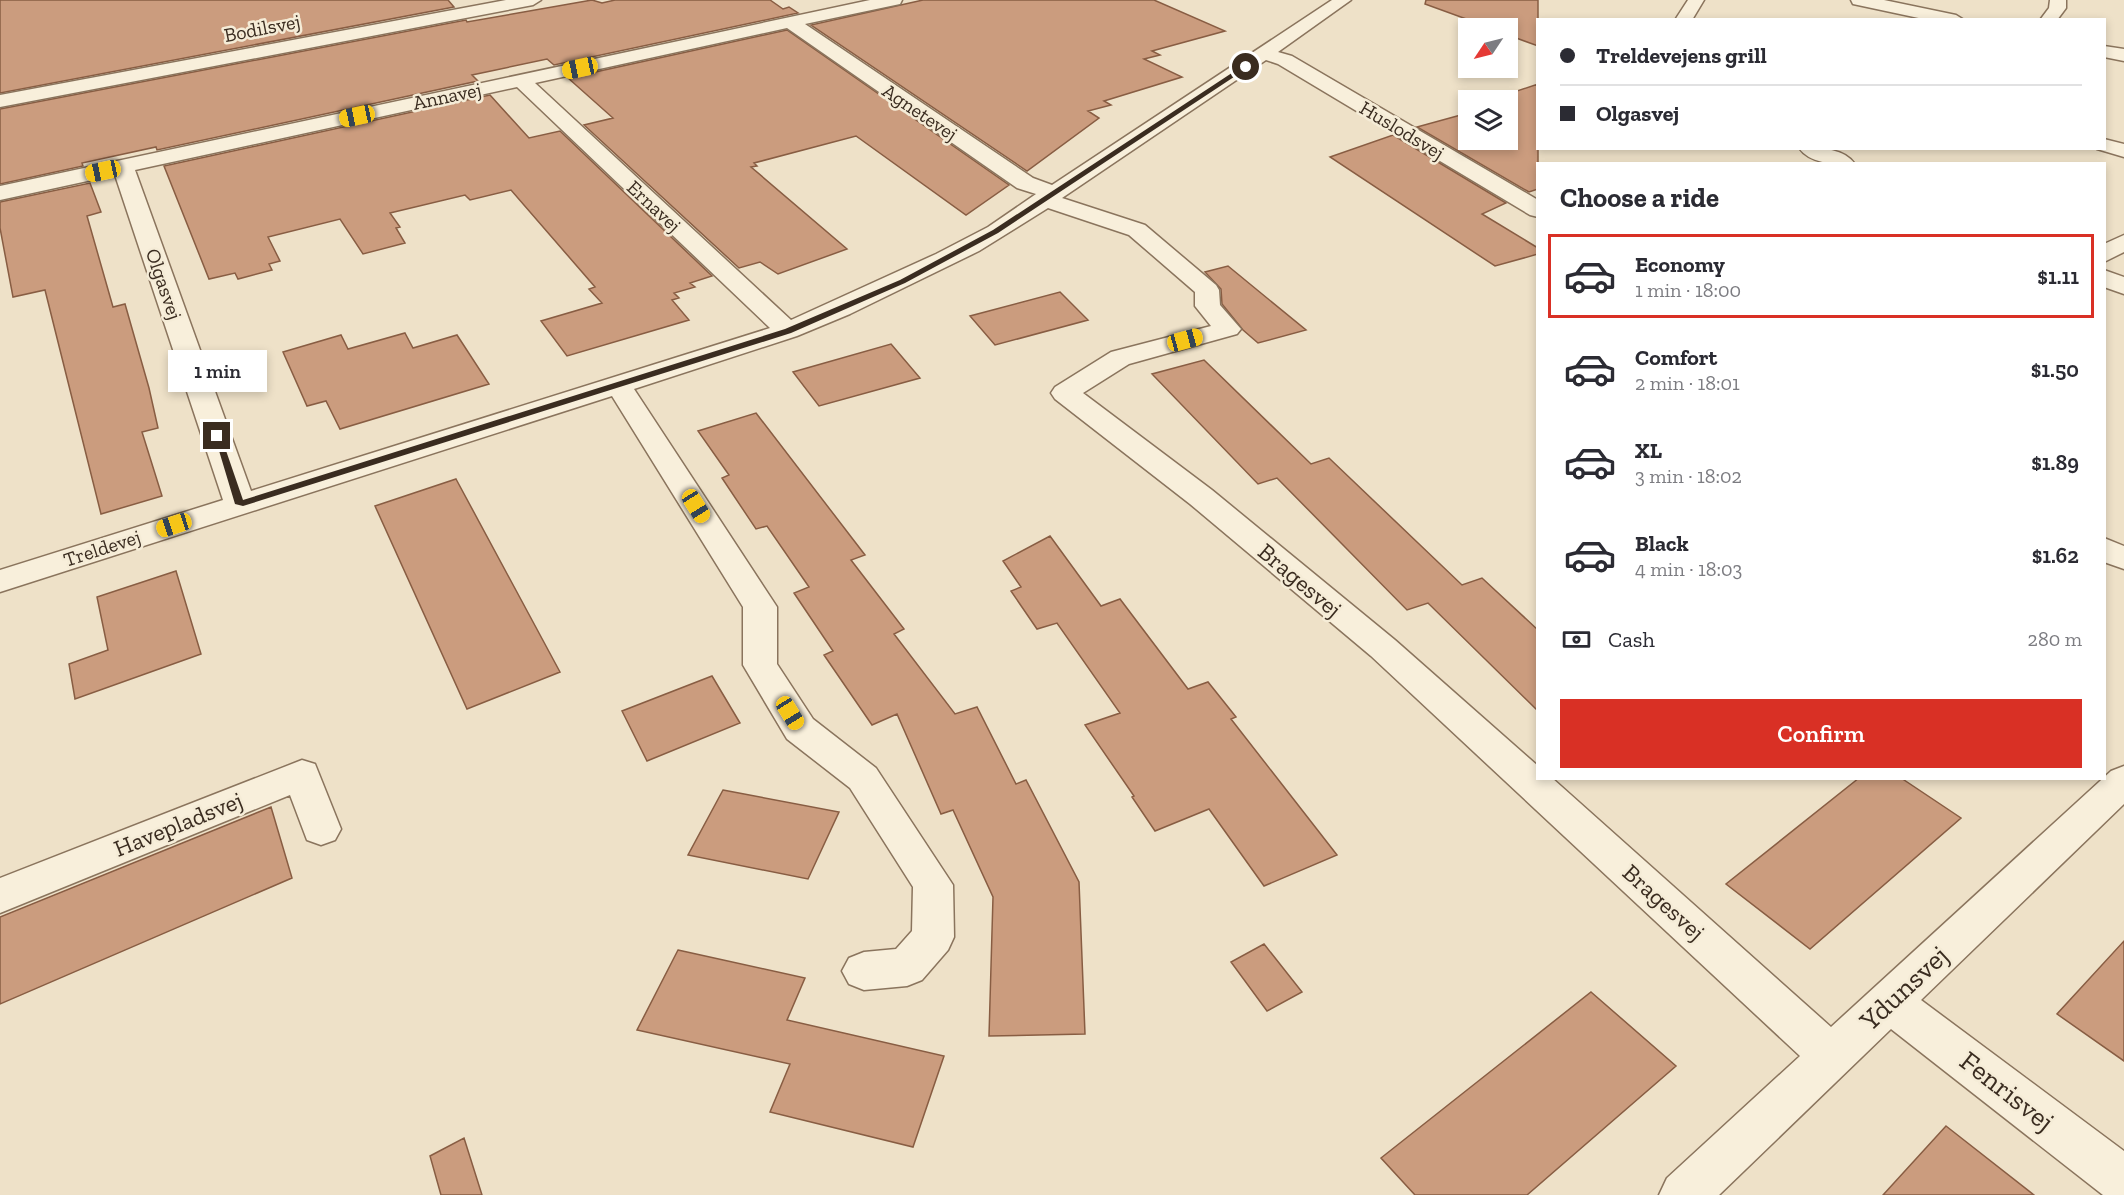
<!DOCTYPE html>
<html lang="en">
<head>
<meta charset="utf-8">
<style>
  :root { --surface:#fff; --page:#f7f7f7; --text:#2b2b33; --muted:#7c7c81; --line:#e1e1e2; --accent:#d93025 }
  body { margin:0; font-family:"Zilla Slab",serif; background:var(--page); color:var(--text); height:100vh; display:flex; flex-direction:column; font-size:22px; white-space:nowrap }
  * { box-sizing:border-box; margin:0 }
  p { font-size:20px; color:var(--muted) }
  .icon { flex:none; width:33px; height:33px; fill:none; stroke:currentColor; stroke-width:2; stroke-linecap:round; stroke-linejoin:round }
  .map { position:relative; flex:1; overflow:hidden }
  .details { position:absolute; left:1536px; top:162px; width:570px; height:618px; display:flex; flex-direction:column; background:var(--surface); border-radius:0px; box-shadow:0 3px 9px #0003 }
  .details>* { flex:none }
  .hud { position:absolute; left:1536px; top:18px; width:570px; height:132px; border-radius:0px; box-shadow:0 3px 9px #0003; display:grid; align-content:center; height:132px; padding:0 24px; background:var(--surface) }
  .needle { width:39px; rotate:235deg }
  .buttons { position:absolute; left:1458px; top:18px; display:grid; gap:12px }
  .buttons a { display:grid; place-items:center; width:60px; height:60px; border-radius:0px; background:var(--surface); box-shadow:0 3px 9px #0003; font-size:30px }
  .end { position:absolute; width:27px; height:27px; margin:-14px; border:8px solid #3a2c20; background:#fff; box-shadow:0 0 0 3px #fff }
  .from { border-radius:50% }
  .bubble { position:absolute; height:42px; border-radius:0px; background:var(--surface); box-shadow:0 3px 9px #0003; font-size:20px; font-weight:600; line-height:42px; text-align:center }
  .car { position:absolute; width:18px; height:36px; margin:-18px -9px; border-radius:8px; box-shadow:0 0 4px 2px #0007; background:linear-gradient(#f5c518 24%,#345 0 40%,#f5c518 0 76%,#345 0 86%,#f5c518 0) }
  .hud b { display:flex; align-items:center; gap:21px; height:57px; font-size:22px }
  .hud b+b { border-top:2px solid var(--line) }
  .hud i { width:15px; height:15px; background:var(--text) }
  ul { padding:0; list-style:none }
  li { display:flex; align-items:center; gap:18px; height:84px; margin:0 12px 9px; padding:0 12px; border:3px solid transparent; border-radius:0px }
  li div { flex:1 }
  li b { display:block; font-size:22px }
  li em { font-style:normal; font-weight:600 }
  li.active { border-color:var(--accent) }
  li>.icon { width:54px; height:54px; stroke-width:1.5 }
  h2 { padding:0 24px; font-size:27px; line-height:72px }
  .pay { display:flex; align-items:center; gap:15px; height:66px; padding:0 24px; font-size:22px }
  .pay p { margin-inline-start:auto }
  .cta { display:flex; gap:12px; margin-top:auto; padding:12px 24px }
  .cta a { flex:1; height:69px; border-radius:0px; background:var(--accent); color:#fff; font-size:24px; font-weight:600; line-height:69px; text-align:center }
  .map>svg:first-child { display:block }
  .building { fill:#cb9c7e; stroke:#885d43; stroke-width:1.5 }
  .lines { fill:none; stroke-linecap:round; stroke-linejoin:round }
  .minor-casing { stroke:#8a745d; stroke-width:3 }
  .minor { fill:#f8efdb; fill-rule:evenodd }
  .route { fill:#3a2c20 }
  .labels { text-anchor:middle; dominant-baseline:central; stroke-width:5; stroke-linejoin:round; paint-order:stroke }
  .far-street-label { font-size:20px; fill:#3a2c20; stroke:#f5ecd7 }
  .street-label { font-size:24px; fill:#3a2c20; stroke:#f5ecd7 }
  .near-street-label { font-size:28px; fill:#3a2c20; stroke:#f5ecd7 }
</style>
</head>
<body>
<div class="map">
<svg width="2124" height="1195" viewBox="0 0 2124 1195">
  <rect width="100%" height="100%" fill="#eee1c8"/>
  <path class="building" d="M0,0H448L454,7L0,93Z
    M592,0L602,3L615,0H770L783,9L789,7L798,13L554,65L547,59L472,75L478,81L157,150L156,147L82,163L83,166L0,184V109L466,20L467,22Z
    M923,0H1154L1225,31L1152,51L1160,55L1144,59L1182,77L1104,101L1111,105L1088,111L1099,118L1027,171L811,25Z
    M1426,0H1538V46L1508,35V28H1491L1425,4Z
    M787,30L1009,185L966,215L856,136L754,163L757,166L751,167L847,249L778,274L760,262L739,268L584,125L613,118L568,78Z
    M1538,84V189L1529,192L1417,127L1468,113V140H1508V100H1490Z
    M490,95L529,138L560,131L712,276L690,283L695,287L674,293L679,298L672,300L689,320L567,356L541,321L602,303L589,289L595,287L511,190L470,200L465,195L390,213L400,227L396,228L405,243L363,254L340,219L268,237L280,261L269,264L272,270L238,279L235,273L209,279L164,166Z
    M1393,135L1506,203L1482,214L1538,248V254L1495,266L1330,157Z
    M90,183L101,212L87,216L113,307L125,304L149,388L158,428L142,432L162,496L101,514L45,290L13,297L0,228V202Z
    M1228,266L1306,330L1258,343L1243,330L1222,304L1221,289L1205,272Z
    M1060,292L1088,320L995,345L970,316Z
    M405,333L413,348L457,335L489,384L340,429L326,401L307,406L283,352L341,335L348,349Z
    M891,344L920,378L819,406L793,372Z
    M1204,360L1311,464L1329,458L1462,585L1482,578L1538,630V711L1428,603L1407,610L1277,478L1258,484L1152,374Z
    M756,413L865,555L851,560L904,629L894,634L955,714L977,707L1016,784L1026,780L1079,882L1085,1034L989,1036L993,897L953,810L941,814L897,714L872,725L824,655L833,651L794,593L809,587L767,526L756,529L722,478L729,475L698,431Z
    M456,479L560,672L467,709L375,506Z
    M1050,536L1101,606L1120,599L1188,689L1208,682L1236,717L1231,719L1337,855L1264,886L1209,809L1155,831L1132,797L1134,796L1085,725L1120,713L1057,623L1037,629L1011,591L1021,587L1003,561Z
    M176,571L201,654L75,699L69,664L108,650L97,597Z
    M712,676L740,723L647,761L622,711Z
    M1859,778H1901L1961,818L1810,949L1726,884Z
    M723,790L839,812L808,879L688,855Z
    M271,807L292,878L0,1004V917Z
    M2124,941V1061L2057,1014Z
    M1264,944L1302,992L1267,1011L1231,962Z
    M678,950L805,978L787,1020L944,1056L913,1147L770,1112L790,1064L637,1030Z
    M1591,992L1676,1066L1527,1195H1415L1381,1158Z
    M1946,1126L2034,1195H1883Z
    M464,1138L482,1195H441L430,1156Z"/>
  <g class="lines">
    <defs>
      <path id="minor" d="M506,0H541L533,5L0,107V95Z
        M870,0H902L900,4L805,24L1033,178L1052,185L1332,0H1351L1278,52L1292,56L1538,200V217L1530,215L1278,64L1266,60L1062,198L1145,225L1216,285L1219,290L1220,305L1241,329L1237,334L1129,364L1083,393L1212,490L1395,640L1538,766V778H1552L1831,1027L2111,771L2124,766V804L1921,1000L2124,1151V1195H2103L1891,1029L1719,1195H1659L1667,1178L1800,1056L1371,656L1190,504L1055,399L1051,393L1055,387L1111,352L1211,326L1195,306V292L1129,235L1048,208L979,251L850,314L797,336L634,389L777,607V664L813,719L876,768L953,885L954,937L948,950L922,980L907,986L864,990L849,984L842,971L849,958L864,952L896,949L912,931L913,887L850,788L787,739L743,665V607L612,396L0,592V570L223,500L115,175L0,200V186ZM787,28L1017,188L1036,194L988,227L936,254L791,320L535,83ZM517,87L770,328L251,491L135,170Z
        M1688,0H1704L1692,20H1675Z
        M1851,0H1884L1956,15L1964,20H1928L1853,4Z
        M2050,0H2066V8L2057,20H2040L2049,8Z
        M2104,46L2124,49V61L2104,57Z
        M2104,139L2124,144V157L2097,149L2104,148Z
        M1799,148C1817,148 1843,147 1855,164C1837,164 1811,165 1799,148Z
        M2124,235V252L2104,262V244Z
        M2104,270L2124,277V294L2104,287Z
        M2104,538L2124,546V569L2104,562Z
        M302,760L315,764L341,829L335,840L321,845L307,840L290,795L0,913V878Z"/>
    </defs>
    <use href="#minor" class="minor-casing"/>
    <use href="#minor" class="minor"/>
  </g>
  <path class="route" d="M1244,65L1249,67L998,233L905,283L791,333L243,506L235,504L214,434L221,436L243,500L785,329L900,280L993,230Z"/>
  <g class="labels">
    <g class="far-street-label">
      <text transform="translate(262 28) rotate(-11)">Bodilsvej</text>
      <text transform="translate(447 96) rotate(-12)">Annavej</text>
      <text transform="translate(920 112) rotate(34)">Agnetevej</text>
      <text transform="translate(1402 130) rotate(31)">Huslodsvej</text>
      <text transform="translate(654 206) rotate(43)">Ernavej</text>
      <text transform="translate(164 284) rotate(71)">Olgasvej</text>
      <text transform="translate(102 548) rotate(-18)">Treldevej</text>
    </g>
    <g class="street-label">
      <text transform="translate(1300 580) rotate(40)">Bragesvej</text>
      <text transform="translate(178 824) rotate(-22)">Havepladsvej</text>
      <text transform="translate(1664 902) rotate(42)">Bragesvej</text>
    </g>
    <g class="near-street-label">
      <text transform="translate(1904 988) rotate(-43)">Ydunsvej</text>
      <text transform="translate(2007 1091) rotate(38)">Fenrisvej</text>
    </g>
  </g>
</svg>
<div class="buttons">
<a><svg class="needle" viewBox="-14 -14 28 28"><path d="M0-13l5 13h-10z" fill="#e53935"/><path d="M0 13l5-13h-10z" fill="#7c7c81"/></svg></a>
<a><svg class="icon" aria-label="layers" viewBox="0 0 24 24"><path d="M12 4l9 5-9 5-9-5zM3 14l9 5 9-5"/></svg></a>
</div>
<i class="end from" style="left:1246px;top:67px"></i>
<i class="end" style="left:217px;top:436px"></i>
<div class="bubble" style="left:168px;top:350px;width:99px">1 min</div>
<i class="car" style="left:580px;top:68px;rotate:258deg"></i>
<i class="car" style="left:357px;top:116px;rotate:258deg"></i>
<i class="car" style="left:103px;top:171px;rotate:258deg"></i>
<i class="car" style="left:1185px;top:340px;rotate:75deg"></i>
<i class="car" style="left:696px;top:506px;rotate:148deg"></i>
<i class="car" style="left:174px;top:525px;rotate:252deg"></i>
<i class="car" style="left:790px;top:713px;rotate:148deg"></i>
<div class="hud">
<b><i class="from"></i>Treldevejens grill</b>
<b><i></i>Olgasvej</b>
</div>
<section class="details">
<h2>Choose a ride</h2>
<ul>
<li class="active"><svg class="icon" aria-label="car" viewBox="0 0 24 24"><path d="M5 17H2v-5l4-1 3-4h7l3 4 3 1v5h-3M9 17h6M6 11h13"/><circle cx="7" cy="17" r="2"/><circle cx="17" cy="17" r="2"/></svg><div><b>Economy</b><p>1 min · 18:00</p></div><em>$1.11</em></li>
<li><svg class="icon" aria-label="car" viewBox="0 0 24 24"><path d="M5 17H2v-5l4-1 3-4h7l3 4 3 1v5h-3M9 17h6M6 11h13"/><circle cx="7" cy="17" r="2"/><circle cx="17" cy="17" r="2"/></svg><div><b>Comfort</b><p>2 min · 18:01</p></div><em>$1.50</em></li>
<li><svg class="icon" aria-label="car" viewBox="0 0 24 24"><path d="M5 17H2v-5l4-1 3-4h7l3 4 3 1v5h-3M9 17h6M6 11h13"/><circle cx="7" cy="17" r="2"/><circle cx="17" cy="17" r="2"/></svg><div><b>XL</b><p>3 min · 18:02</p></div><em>$1.89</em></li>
<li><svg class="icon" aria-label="car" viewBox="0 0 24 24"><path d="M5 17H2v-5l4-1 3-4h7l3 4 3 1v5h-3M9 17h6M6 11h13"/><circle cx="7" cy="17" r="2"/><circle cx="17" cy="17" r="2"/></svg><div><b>Black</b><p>4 min · 18:03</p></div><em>$1.62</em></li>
</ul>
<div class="pay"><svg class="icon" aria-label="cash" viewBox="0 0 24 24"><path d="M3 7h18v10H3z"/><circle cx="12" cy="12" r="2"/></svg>Cash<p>280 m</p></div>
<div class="cta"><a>Confirm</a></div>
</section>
</div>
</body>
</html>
